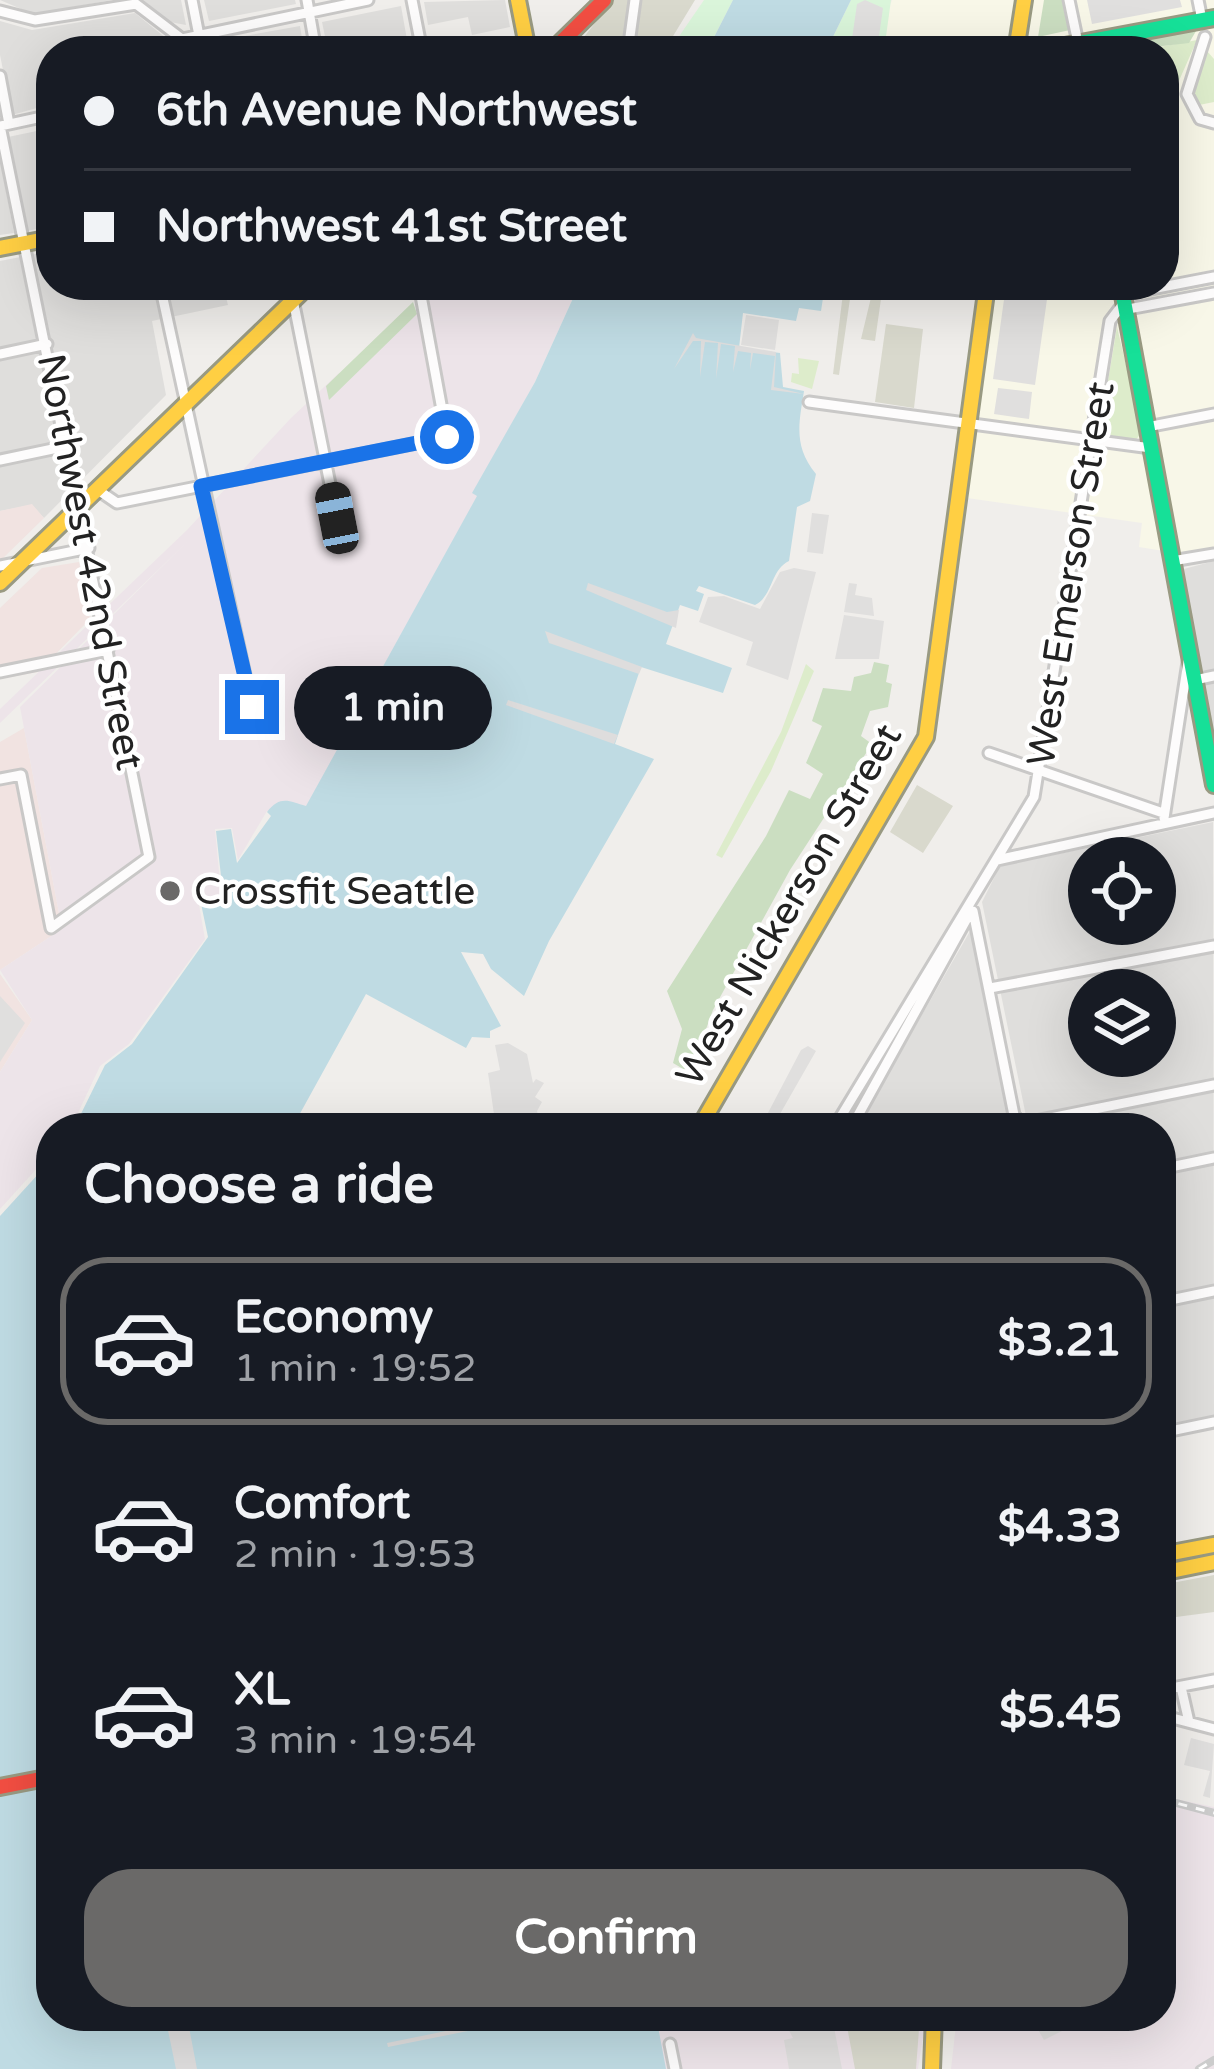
<!DOCTYPE html>
<html lang="en">
<head>
<meta charset="utf-8">
<style>
  :root { --surface:#171b24; --page:#242831; --text:#f1f3f6; --muted:#9ea1a6; --line:#363941; --accent:#6a6968 }
  body { margin:0; font-family:"Varela Round",sans-serif; background:var(--page); color:var(--text); height:100vh; display:flex; flex-direction:column; font-size:45px; white-space:nowrap }
  * { box-sizing:border-box; margin:0 }
  p { font-size:39px; color:var(--muted) }
  .icon { flex:none; width:66px; height:66px; fill:none; stroke:currentColor; stroke-width:2; stroke-linecap:round; stroke-linejoin:round }
  .map { position:relative; flex:1; overflow:hidden }
  .details { position:absolute; left:36px; top:1113px; width:1140px; height:918px; display:flex; flex-direction:column; background:var(--surface); border-radius:48px; box-shadow:0 12px 48px #0002 }
  .details>* { flex:none }
  .banner { position:absolute; left:36px; top:36px; width:1143px; height:264px; border-radius:48px; box-shadow:0 12px 48px #0002; display:grid; align-content:center; height:264px; padding:0 48px; background:var(--surface) }
  .controls { position:absolute; left:1068px; top:837px; display:grid; gap:24px }
  .controls a { display:grid; place-items:center; width:108px; height:108px; border-radius:50%; background:var(--surface); box-shadow:0 12px 48px #0002; font-size:60px }
  .end { position:absolute; width:54px; height:54px; margin:-27px; border:15px solid #1a73e8; background:#fff; box-shadow:0 0 0 6px #fff }
  .from { border-radius:50% }
  .bubble { position:absolute; height:84px; border-radius:42px; background:var(--surface); box-shadow:0 12px 48px #0002; font-size:39px; font-weight:700; line-height:84px; text-align:center }
  .car { position:absolute; width:36px; height:72px; margin:-36px -18px; border-radius:15px; box-shadow:0 0 9px 3px #0007; background:linear-gradient(#222 24%,#8ab4d8 0 40%,#222 0 76%,#8ab4d8 0 86%,#222 0) }
  .banner b { display:flex; align-items:center; gap:42px; height:114px; font-size:45px }
  .banner b+b { border-top:3px solid var(--line) }
  .banner i { width:30px; height:30px; background:var(--text) }
  ul { padding:0; list-style:none }
  li { display:flex; align-items:center; gap:36px; height:168px; margin:0 24px 18px; padding:0 24px; border:6px solid transparent; border-radius:48px }
  li div { flex:1 }
  li b { display:block; font-size:45px }
  li em { font-style:normal; font-weight:700 }
  li.on { border-color:var(--accent) }
  li>.icon { width:108px; height:108px; stroke-width:1.5 }
  h2 { padding:0 48px; font-size:54px; line-height:144px }
  .primary-button { display:flex; gap:24px; margin-top:auto; padding:24px 48px }
  .primary-button a { flex:1; height:138px; border-radius:48px; background:var(--accent); color:#fff; font-size:48px; font-weight:700; line-height:138px; text-align:center }
  .map>svg:first-child { display:block }
  .residential { fill:#dfdedc; fill-rule:evenodd }
  .commercial { fill:#f1e3e1 }
  .industrial { fill:#ede4e9 }
  .education { fill:#f8f7e8 }
  .construction { fill:#d9d9cd }
  .grass { fill:#ddeccb }
  .forest { fill:#cbdec1 }
  .park { fill:#daf5da }
  .parking { fill:#e0dfde }
  .water { fill:#bfdbe3 }
  .pier { fill:#dedddd }
  .lines { fill:none; stroke-linecap:round; stroke-linejoin:round }
  .stream { stroke:#bfdbe3; stroke-width:3 }
  .street-casing { stroke:#c9c8c7; stroke-width:15 }
  .fast-casing { stroke:#999a82; stroke-width:20 }
  .slow-casing { stroke:#999a82; stroke-width:20 }
  .jam-casing { stroke:#999a82; stroke-width:20 }
  .street { stroke:#fdfcfc; stroke-width:9 }
  .fast { stroke:#16e098; stroke-width:14 }
  .slow { stroke:#ffcf43; stroke-width:14 }
  .jam { stroke:#f24e42; stroke-width:14 }
  .rail-casing { stroke:#ccc; stroke-width:8 }
  .rail { stroke:#fff; stroke-width:3; stroke-dasharray:9; stroke-linecap:butt }
  .route { stroke:#1a73e8; stroke-width:15 }
  .poi-dot { fill:#6a6968; stroke:#fff; stroke-width:4.5 }
  .labels { text-anchor:middle; dominant-baseline:central; stroke-width:9; stroke-linejoin:round; paint-order:stroke }
  .street-label { font-size:39px; fill:#222; stroke:#fff }
  .poi-label { font-size:39px; fill:#222; stroke:#fff; text-anchor:start }
</style>
</head>
<body>
<div class="map">
<svg width="1214" height="2069" viewBox="0 0 1214 2069">
  <rect width="100%" height="100%" fill="#f0eeeb"/>
  <path class="residential" d="M0,0H112L33,14Z
    M142,0H181L186,25L170,22Z
    M204,0H295L296,4L209,21Z
    M505,0L510,27L472,35L468,17L428,25L424,2Z
    M401,6L409,51H328L322,22Z
    M135,13L167,39L145,51H51V104L12,115L0,55V21L32,30Z
    M300,26L304,51H214L212,42Z
    M51,128V226L27,231L8,137Z
    M0,159L14,233L0,235Z
    M51,251V285H223L228,305L152,321L166,395L44,518L32,505L0,511V261Z
    M1214,561V751L1180,570Z
    M1213,822L1214,1416L1161,1427V1128H1038L1035,1115L1026,1116L982,902L1000,866ZM1089,858H1155V924H1089ZM1089,990H1155V1056H1089Z
    M973,926L1012,1128H857Z"/>
  <path class="commercial" d="M32,504L44,518L0,561V511Z
    M79,562L90,619L38,672L0,679V608L42,568Z
    M24,728L62,929L0,970V742Z
    M0,974L32,1020L0,1072Z"/>
  <path class="industrial" d="M445,285H579L535,382L473,493L478,495L306,807L267,811L238,860L232,828L215,829L221,894L198,899L205,939L129,1044L100,1066L71,1128H51V1153L0,1209V1072L32,1020L0,970L62,929L20,707L188,541L0,723V709L187,530L291,418L339,373L344,385Z
    M1161,1796L1214,1807V2069H951L957,2016H1161Z
    M59,2016H922L924,2031L918,2069H52Z"/>
  <path class="education" d="M892,0H1214V554L1172,561L1170,552L1139,547L1142,523L960,497L987,285H1164V51H873Z"/>
  <path class="construction" d="M613,0H695L664,51H573Z
    M844,285H852L839,375L833,374Z
    M874,285H883L875,341L861,339Z
    M886,324L923,329L914,408L875,402Z
    M917,785L953,806L923,853L890,832Z
    M1214,1575V1612L1161,1619V1585Z
    M845,2016H920L916,2069H855Z"/>
  <path class="grass" d="M1197,40L1178,83L1164,82V51H1138Z
    M1207,51L1214,59V102L1194,106L1190,96Z
    M1117,327L1142,432L1135,441L1106,436L1100,429Z
    M798,358L819,361L812,389L791,382L792,373L799,374Z
    M806,664L814,671L771,771L722,858L716,855L781,732Z"/>
  <path class="forest" d="M1044,0H1065L1070,30L1038,37Z
    M1199,26L1189,43L1119,51L1122,38Z
    M413,302L417,314L329,400L326,386Z
    M874,662L889,665L886,682L892,684L888,707L870,711L861,736L872,744L790,870L713,1010L690,1073L673,1063L682,1029L667,991L766,836L789,790L810,799L823,774L806,763L822,726L812,721L823,688L851,691L854,677L871,673Z"/>
  <path class="park" d="M704,0H733L707,51H669Z
    M851,0H891L884,51H826Z"/>
  <path class="parking" d="M865,0L883,8L878,43L852,39L857,4Z
    M1087,0H1180L1182,7L1092,24Z
    M1006,285H1049L1035,385L993,379Z
    M746,315L779,320L775,350L741,345Z
    M998,388L1032,392L1029,419L994,414Z
    M812,513L829,515L823,554L807,552Z
    M794,568L816,572L788,680L746,665L753,642L699,622L708,597L724,596L760,609L780,572Z
    M849,583L857,584L855,595L872,598L874,616L844,612Z
    M844,615L884,621L879,659H835Z
    M0,996L25,1023L0,1062Z
    M508,1043L527,1054L533,1083L536,1079L544,1083L535,1097L542,1102L537,1111L541,1128H496L488,1073L500,1070L495,1045Z
    M808,1046L816,1051L772,1128H760L801,1050Z
    M1191,1738L1214,1744L1210,1798L1203,1796L1210,1771L1184,1765Z
    M1030,2016H1092L1044,2040Z
    M818,2017L824,2024L833,2022L842,2069H789L784,2040L793,2038L785,2023Z"/>
  <path class="water" d="M733,0H851L826,51H707Z
    M579,285H825L821,311L799,308L796,321L743,313L739,348L780,353L783,387L804,391C799,423 793,446 816,474L810,501L797,507L789,561C770,570 774,595 755,605L699,586L696,591L704,594L698,611L680,605L666,644L732,668L723,693L641,667L615,744L654,759L549,941L524,996L491,969L483,954L461,952L501,1026L490,1031V1038L472,1037L466,1048L366,994L292,1128H74L105,1065L132,1044L208,937L200,899L223,894L216,831L231,829L237,863L271,816L267,812C280,795 289,801 306,806L477,496L472,493L535,382Z
    M51,1160V2016H656L666,2069H0V1216Z"/>
  <path class="pier" d="M693,333L696,338L776,352L774,387L804,394L771,390L775,356L753,353L750,370L751,353L738,351L733,372L735,346L721,344L716,379L718,343L705,342L700,377L701,341H693L674,369Z
    M588,583L667,612L679,610L676,628L586,590Z
    M545,631L642,667L639,674L549,643Z
    M508,700L618,735L614,744L506,705Z
    M165,2016H211L188,2022L197,2069H176Z
    M520,2016H543L388,2047L387,2043Z"/>
  <g class="lines">
    <path class="stream" d="M1188,564L1214,559"/>
    <defs>
      <path id="street" d="M192,0L202,51
        M307,0L316,51
        M412,0L422,51
        M1069,0L1078,43
        M1198,0L1202,20
        M0,11L35,20L136,4L182,39L368,0
        M1205,37L1187,94L1200,119L1214,123
        M163,51L182,39
        M628,51L635,0
        M0,76L9,124
        M0,126L51,115
        M160,285L252,707
        M290,285L341,539
        M1131,293L1214,277
        M1123,310L1214,293
        M0,354L47,344
        M809,402L1151,448
        M1147,427L1214,414
        M0,460L67,446
        M98,490L117,503L447,437L419,285
        M1172,561L1214,554
        M0,566L89,548
        M0,672L108,650
        M1195,680L1214,676
        M989,753L1163,813
        M0,779L21,775L51,928L149,857L0,126
        M1164,818L1188,662
        M997,860L1214,813
        M973,911L1014,1115L1026,1128
        M990,988L1214,946
        M834,1128L1034,797L1110,321L1123,304
        M851,1128L971,911
        M1000,1128L1214,1085
        M1161,1169L1214,1158
        M1161,1302L1214,1291
        M1161,1433L1214,1422
        M1181,1687L1189,1722
        M1161,1690L1214,1680
        M1161,1715L1214,1729
        M670,2044L675,2069"/>
      <path id="fast" d="M1038,51L1214,18
        M1121,285L1214,785"/>
      <path id="slow" d="M518,0L528,51
        M1016,51L1024,0
        M0,248L51,238
        M0,583L309,285
        M699,1128L926,737L987,285
        M1161,1555L1214,1545
        M1161,1573L1214,1562
        M932,2069L934,2016"/>
      <path id="jam" d="M552,51L604,0
        M0,1787L51,1777"/>
    </defs>
    <use href="#street" class="street-casing"/>
    <use href="#fast" class="fast-casing"/>
    <use href="#slow" class="slow-casing"/>
    <use href="#jam" class="jam-casing"/>
    <use href="#street" class="street"/>
    <use href="#fast" class="fast"/>
    <use href="#slow" class="slow"/>
    <use href="#jam" class="jam"/>
    <defs>
      <path id="rail" d="M1161,1799L1214,1813
        M1199,2069L1214,2060"/>
    </defs>
    <use href="#rail" class="rail-casing"/>
    <use href="#rail" class="rail"/>
  </g>
  <g class="lines">
    <path class="route" d="M252,707L201,486L447,437"/>
  </g>
  <circle class="poi-dot" cx="170" cy="891" r="12"/>
  <g class="labels">
    <g class="street-label">
      <text transform="translate(90 562) rotate(79)">Northwest 42nd Street</text>
      <text transform="translate(1071 574) rotate(-81)">West Emerson Street</text>
      <text transform="translate(789 905) rotate(-60)">West Nickerson Street</text>
    </g>
    <g class="poi-label">
      <text x="194" y="891">Crossfit Seattle</text>
    </g>
  </g>
</svg>
<div class="controls">
<a><svg class="icon" aria-label="locate" viewBox="0 0 24 24"><circle cx="12" cy="12" r="6"/><path d="M12 2v4M12 18v4M2 12h4M18 12h4"/></svg></a>
<a><svg class="icon" aria-label="layers" viewBox="0 0 24 24"><path d="M12 4l9 5-9 5-9-5zM3 14l9 5 9-5"/></svg></a>
</div>
<i class="end from" style="left:447px;top:437px"></i>
<i class="end" style="left:252px;top:707px"></i>
<div class="bubble" style="left:294px;top:666px;width:198px">1 min</div>
<i class="car" style="left:337px;top:518px;rotate:349deg"></i>
<div class="banner">
<b><i class="from"></i>6th Avenue Northwest</b>
<b><i></i>Northwest 41st Street</b>
</div>
<section class="details">
<h2>Choose a ride</h2>
<ul>
<li class="on"><svg class="icon" aria-label="car" viewBox="0 0 24 24"><path d="M5 17H2v-5l4-1 3-4h7l3 4 3 1v5h-3M9 17h6M6 11h13"/><circle cx="7" cy="17" r="2"/><circle cx="17" cy="17" r="2"/></svg><div><b>Economy</b><p>1 min · 19:52</p></div><em>$3.21</em></li>
<li><svg class="icon" aria-label="car" viewBox="0 0 24 24"><path d="M5 17H2v-5l4-1 3-4h7l3 4 3 1v5h-3M9 17h6M6 11h13"/><circle cx="7" cy="17" r="2"/><circle cx="17" cy="17" r="2"/></svg><div><b>Comfort</b><p>2 min · 19:53</p></div><em>$4.33</em></li>
<li><svg class="icon" aria-label="car" viewBox="0 0 24 24"><path d="M5 17H2v-5l4-1 3-4h7l3 4 3 1v5h-3M9 17h6M6 11h13"/><circle cx="7" cy="17" r="2"/><circle cx="17" cy="17" r="2"/></svg><div><b>XL</b><p>3 min · 19:54</p></div><em>$5.45</em></li>
</ul>
<div class="primary-button"><a>Confirm</a></div>
</section>
</div>
</body>
</html>
